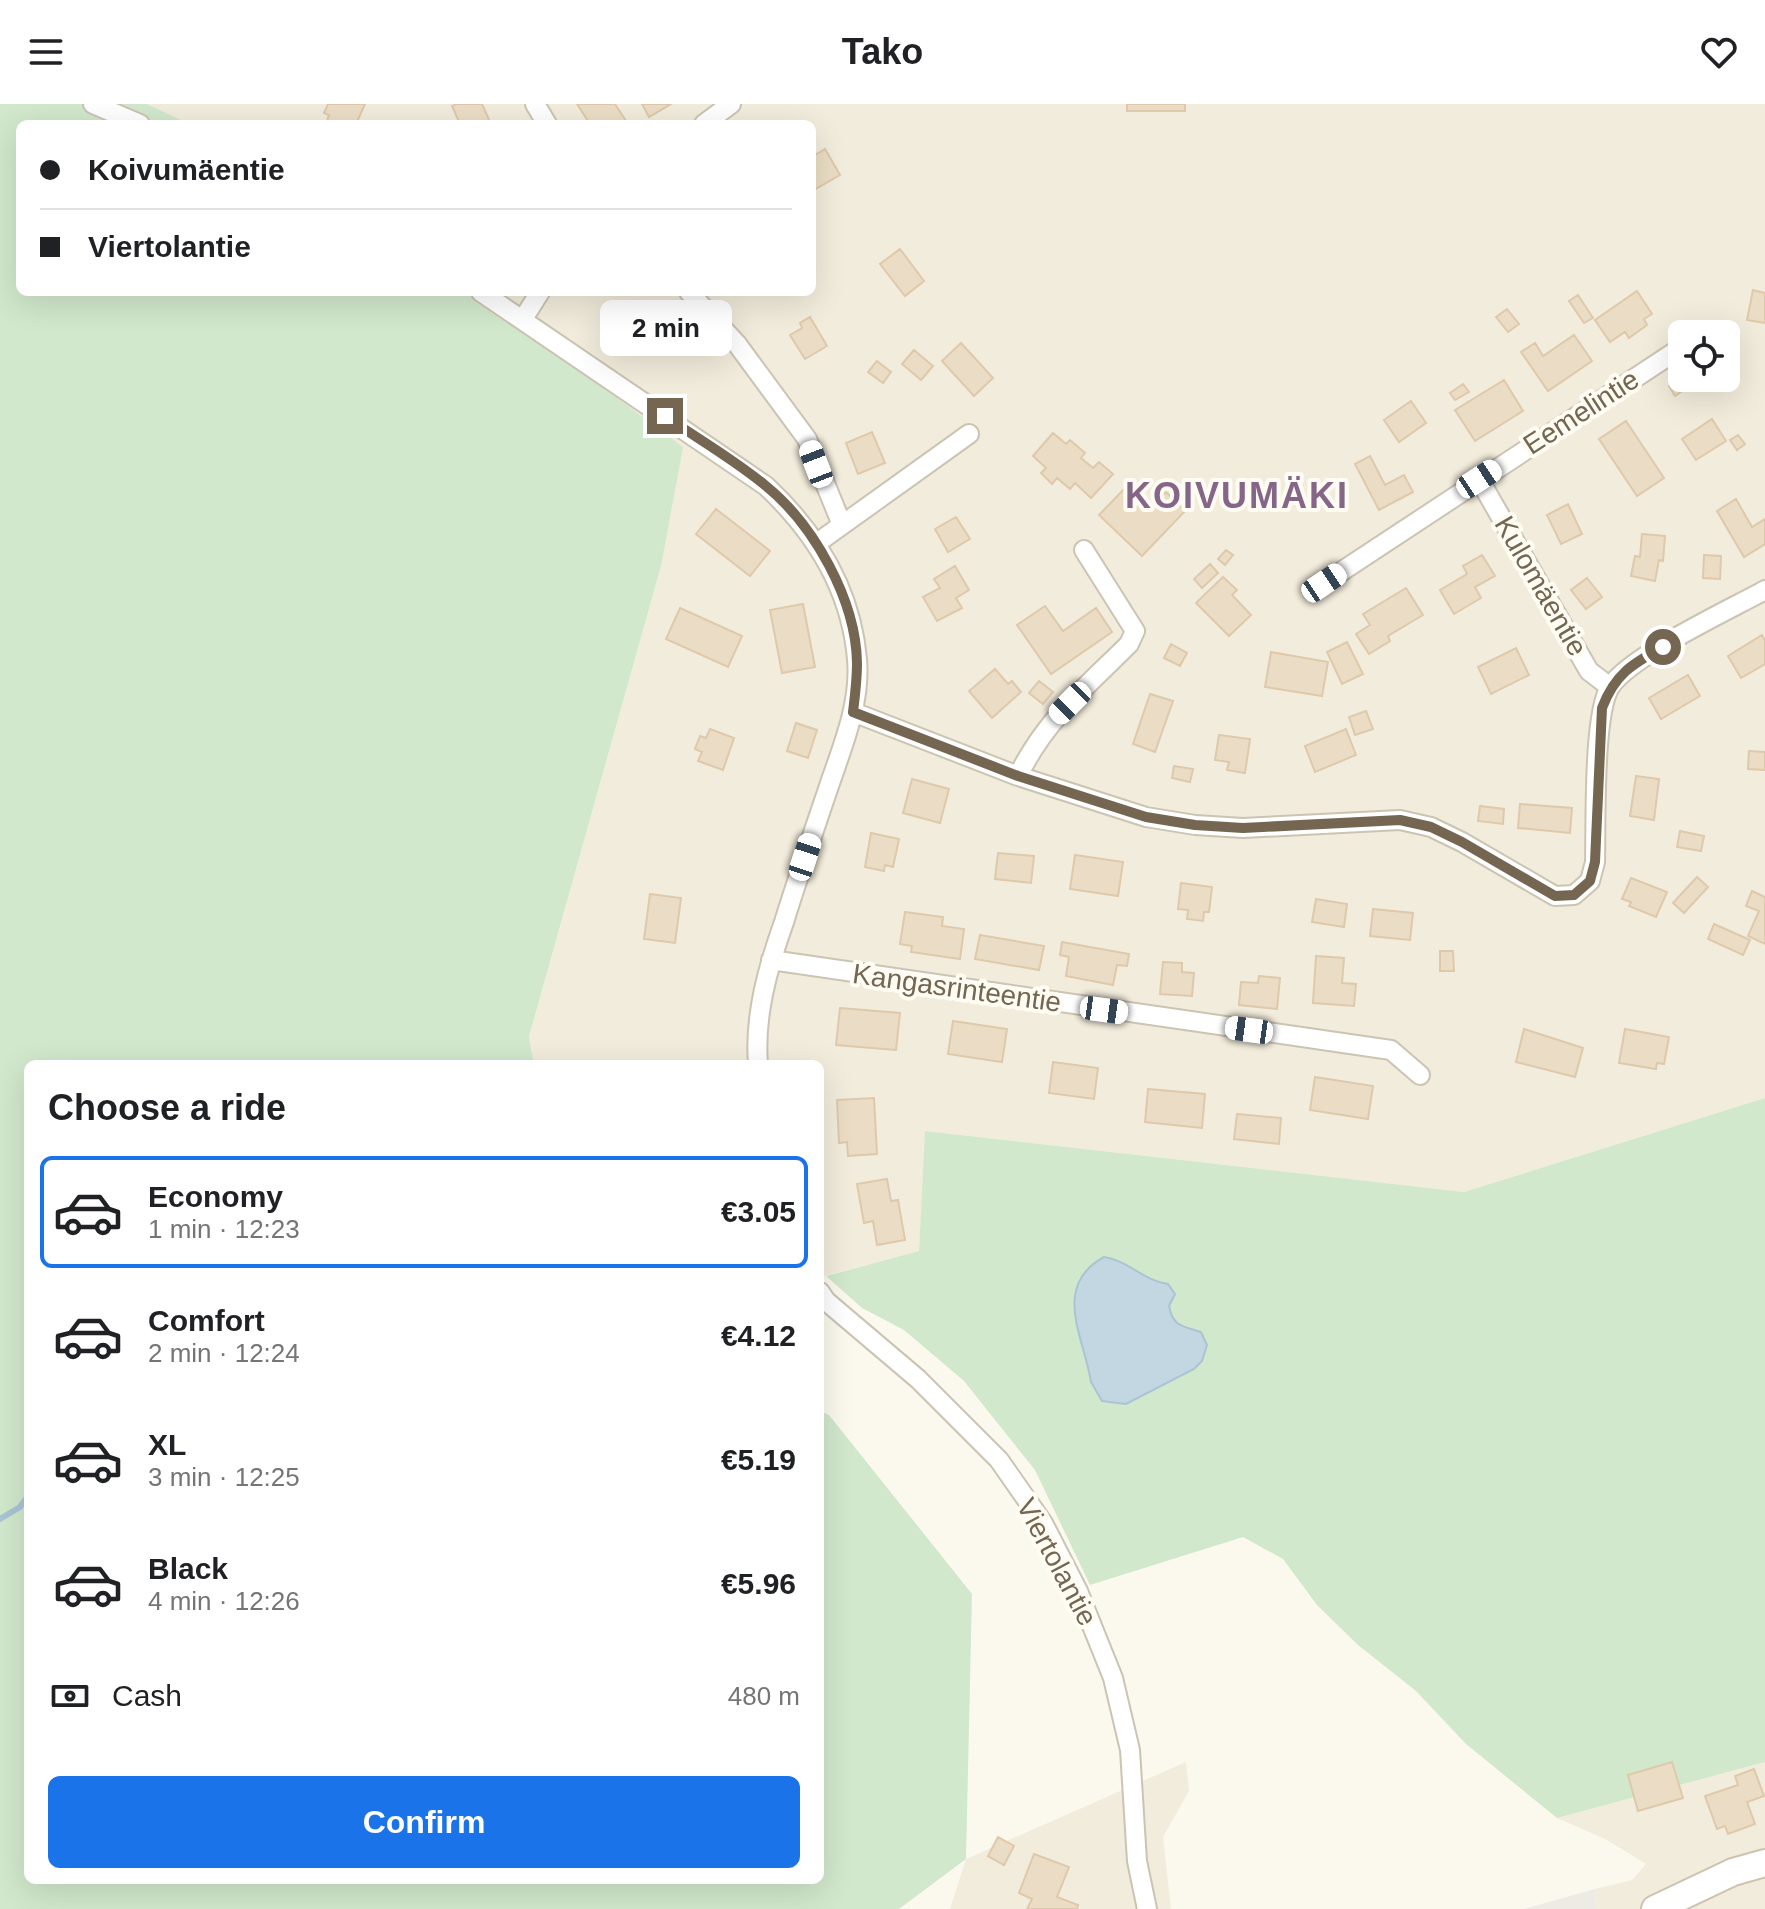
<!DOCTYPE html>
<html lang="en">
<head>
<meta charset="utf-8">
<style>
  :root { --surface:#fff; --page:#f6f6f6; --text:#202124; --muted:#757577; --line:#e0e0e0; --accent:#1a73e8 }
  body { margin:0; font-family:Arial,sans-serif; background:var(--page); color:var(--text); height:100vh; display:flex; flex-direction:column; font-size:30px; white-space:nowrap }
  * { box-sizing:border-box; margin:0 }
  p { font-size:26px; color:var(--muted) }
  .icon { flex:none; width:44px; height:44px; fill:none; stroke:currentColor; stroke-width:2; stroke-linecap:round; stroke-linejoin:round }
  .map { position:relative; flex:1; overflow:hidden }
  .drawer { position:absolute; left:24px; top:956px; width:800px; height:824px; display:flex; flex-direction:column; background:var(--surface); border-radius:12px; box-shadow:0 8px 32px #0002 }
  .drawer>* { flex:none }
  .banner { position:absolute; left:16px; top:16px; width:800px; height:176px; border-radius:12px; box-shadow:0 8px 32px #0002; display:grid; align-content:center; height:176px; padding:0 24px; background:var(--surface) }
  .fabs { position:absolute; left:1668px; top:216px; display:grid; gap:16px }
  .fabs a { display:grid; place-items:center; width:72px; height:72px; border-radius:12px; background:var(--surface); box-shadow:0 8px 32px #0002; font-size:40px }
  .end { position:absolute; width:36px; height:36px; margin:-18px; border:10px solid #746651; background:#fff; box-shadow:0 0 0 4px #fff }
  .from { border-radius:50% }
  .bubble { position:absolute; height:56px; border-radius:12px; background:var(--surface); box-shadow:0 8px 32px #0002; font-size:26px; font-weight:700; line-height:56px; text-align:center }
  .car { position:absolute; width:24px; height:48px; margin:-24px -12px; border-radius:10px; box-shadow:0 0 6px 2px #0007; background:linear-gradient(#fff 24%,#345 0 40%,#fff 0 76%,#345 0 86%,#fff 0) }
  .banner b { display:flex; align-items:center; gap:28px; height:76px; font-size:30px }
  .banner b+b { border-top:2px solid var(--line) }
  .banner i { width:20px; height:20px; background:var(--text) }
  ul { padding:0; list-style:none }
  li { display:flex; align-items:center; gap:24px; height:112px; margin:0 16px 12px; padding:0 8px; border:4px solid transparent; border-radius:12px }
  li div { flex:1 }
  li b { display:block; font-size:30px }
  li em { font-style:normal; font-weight:700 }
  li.current { border-color:var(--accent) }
  li>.icon { width:72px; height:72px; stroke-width:1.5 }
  h2 { padding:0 24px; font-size:36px; line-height:96px }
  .pay { display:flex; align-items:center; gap:20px; height:88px; padding:0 24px; font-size:30px }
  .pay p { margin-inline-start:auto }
  .action { display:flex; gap:16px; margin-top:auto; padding:16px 24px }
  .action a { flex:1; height:92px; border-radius:12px; background:var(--accent); color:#fff; font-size:32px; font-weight:700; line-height:92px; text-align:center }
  header { display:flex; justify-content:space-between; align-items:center; height:104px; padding:0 24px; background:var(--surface); font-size:36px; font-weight:700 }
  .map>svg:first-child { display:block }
  .residential { fill:#f2ecdc; fill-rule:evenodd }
  .industrial { fill:#edebe4 }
  .green { fill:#d1e8cc }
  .water { fill:#c3d7e3; stroke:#aac4d4; stroke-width:2 }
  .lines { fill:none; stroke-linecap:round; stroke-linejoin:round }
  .stream { stroke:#aac4d4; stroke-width:6 }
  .building { fill:#ebddc5; stroke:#dec9aa; stroke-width:2 }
  .minor-casing { stroke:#ccc4b3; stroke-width:22 }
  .secondary-casing { stroke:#cdc3af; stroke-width:30 }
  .minor { stroke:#fff; stroke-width:18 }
  .secondary { stroke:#fff; stroke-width:26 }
  .route { stroke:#746651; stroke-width:10 }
  .labels { text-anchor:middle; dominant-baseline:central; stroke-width:8; stroke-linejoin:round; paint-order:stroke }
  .street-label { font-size:28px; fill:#746651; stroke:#fefcf3 }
  .district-label { font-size:36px; font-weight:bold; letter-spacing:2px; fill:#856689; stroke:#fefcf3 }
</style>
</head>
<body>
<header><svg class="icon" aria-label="menu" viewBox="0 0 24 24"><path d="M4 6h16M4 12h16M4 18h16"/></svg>Tako<svg class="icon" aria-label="heart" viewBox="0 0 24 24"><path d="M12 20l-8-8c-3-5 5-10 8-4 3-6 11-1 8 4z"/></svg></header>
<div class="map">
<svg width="1765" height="1805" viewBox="0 0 1765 1805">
  <rect width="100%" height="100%" fill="#fbf9ed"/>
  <path class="residential" d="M147,0H1765V994L1464,1088L926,1027L919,1147L820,1173V960H534L529,934L661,462L474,188H812V20H190ZM1682,230H1726V274H1682Z
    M1186,1658L1189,1687L1163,1733L1171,1805H950L966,1755Z
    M1765,1658V1805H1596L1595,1785L1632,1776L1646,1760L1607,1736L1557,1714Z"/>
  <path class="industrial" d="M1595,1785L1596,1805H1524Z"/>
  <path class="green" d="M0,0H147L190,20H20V188H474L683,343L661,462L529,933L534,960H28V1776H820V1307L829,1311L972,1490L966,1755L899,1805H0Z
    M1765,994V1658L1557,1714L1466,1640L1416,1587L1358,1541L1317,1501L1283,1455L1243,1433L1090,1481L1035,1366L964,1277L904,1226L862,1204L826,1172L919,1147L925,1027L1464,1088Z"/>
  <path class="water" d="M1104,1153C1127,1156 1144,1177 1168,1180L1175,1190L1169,1202C1173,1223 1183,1222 1201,1228L1207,1241L1202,1257L1194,1265L1126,1300L1102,1297L1091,1278C1084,1233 1051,1182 1104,1153Z"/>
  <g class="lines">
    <path class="stream" d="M0,1415L20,1403L28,1392"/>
  </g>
  <path class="building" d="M328,0H365L356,20H326L329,11L324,9Z
    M457,0H482L491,20H460L452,2Z
    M577,0H615L628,20H590Z
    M642,0H671L649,13Z
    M1127,0H1185V7H1127Z
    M812,45L815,51L825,45L840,71L812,87Z
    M900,145L924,177L905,192L880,160Z
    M1753,186L1765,189V219L1747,216Z
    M1637,187L1652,210L1644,215L1647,221L1629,234L1625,228L1610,238L1595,216Z
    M1578,191L1593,214L1584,219L1569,197Z
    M1507,205L1519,220L1508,228L1496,213Z
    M810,213L827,242L805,255L790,231L802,224L800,219Z
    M1574,231L1592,257L1548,287L1521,248L1535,239L1543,252Z
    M961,239L993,274L974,292L942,257Z
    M914,246L933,262L921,276L902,260Z
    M877,257L891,268L883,279L868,268Z
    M1682,273L1693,274L1695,278L1675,292L1669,282Z
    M1504,276L1523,307L1475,337L1455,306Z
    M1463,280L1469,288L1455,296L1450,289Z
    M1411,297L1426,319L1399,338L1384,316Z
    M1712,315L1726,337L1696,356L1682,335Z
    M1626,317L1664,374L1637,392L1599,335Z
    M872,328L885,359L858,370L846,339Z
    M1053,329L1066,340L1070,336L1085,349L1081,354L1093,364L1099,358L1113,370L1091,394L1075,379L1070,385L1057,374L1052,380L1041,369L1046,364L1033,352Z
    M1738,331L1745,340L1737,346L1730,336Z
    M1370,352L1385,381L1404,371L1413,388L1379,406L1355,360Z
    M1127,382L1150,404L1166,388L1185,407L1142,452L1099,411Z
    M1736,395L1752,423L1765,415V440L1744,453L1717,407Z
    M1568,400L1582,430L1561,440L1547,411Z
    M716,405L770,447L750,472L696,430Z
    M956,413L970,435L948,448L935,425Z
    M1642,430L1665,432L1663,457L1659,456L1655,477L1631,472L1635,452L1640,453Z
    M1226,446L1233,451L1225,461L1218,455Z
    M1482,451L1495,472L1475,483L1481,494L1454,510L1440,486L1467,470L1463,462Z
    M1704,451L1721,452L1720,475L1703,474Z
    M1210,460L1218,469L1202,484L1194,475Z
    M955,462L969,486L956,494L962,504L937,517L923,493L940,484L934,475Z
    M1223,473L1237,486L1232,491L1251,511L1229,532L1196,499Z
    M1587,474L1602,493L1586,505L1571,486Z
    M1406,484L1423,511L1388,532L1390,537L1369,550L1356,530L1370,521L1363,510Z
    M803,500L815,563L782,569L770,506Z
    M1045,502L1063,527L1096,504L1112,528L1051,570L1017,521Z
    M680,504L742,532L728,563L666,535Z
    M1762,531L1765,537V560L1741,574L1728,552Z
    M1347,538L1363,570L1342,580L1327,548Z
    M1171,540L1187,549L1180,562L1164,554Z
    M1516,544L1529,571L1491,590L1478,563Z
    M1271,548L1328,558L1322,592L1265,583Z
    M995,565L1008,580L1012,577L1021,588L992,614L969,587Z
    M1688,571L1700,592L1661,615L1649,594Z
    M1039,577L1053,588L1043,600L1029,589Z
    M1150,590L1173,597L1155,648L1133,640Z
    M1366,607L1373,625L1355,631L1349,613Z
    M796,619L817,626L808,654L787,647Z
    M710,625L734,634L723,666L698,657L702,648L695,645L700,632L706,634Z
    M1346,625L1356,651L1315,668L1305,642Z
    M1219,631L1250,635L1245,669L1227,666L1229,658L1215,656Z
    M1749,647L1765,648V666L1748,665Z
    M1174,662L1193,665L1190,678L1172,674Z
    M1636,672L1659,675L1654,716L1630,712Z
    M912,675L949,685L940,719L903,709Z
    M1520,700L1572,704L1570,729L1518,724Z
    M1480,702L1504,705L1503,720L1478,717Z
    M1680,727L1704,732L1701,747L1677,743Z
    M871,729L899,735L893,763L885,761L884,767L865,763Z
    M998,749L1034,752L1031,779L995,775Z
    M1075,751L1123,758L1118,792L1070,785Z
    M1697,773L1708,783L1684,809L1673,799Z
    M1631,774L1667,788L1656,813L1629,802L1631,798L1622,795Z
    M1181,779L1212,783L1209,808H1204L1203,817L1187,815L1188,806L1178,805Z
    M1752,787L1765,793V840L1748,832L1759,807L1746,802Z
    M650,790L681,794L675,839L644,835Z
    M1316,795L1347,800L1344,823L1312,818Z
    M1373,805L1413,809L1410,836L1370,832Z
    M905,808L943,813L942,822L964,825L960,855L911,848L912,842L900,840Z
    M1714,820L1750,836L1743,851L1708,835Z
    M980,831L1044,842L1039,866L975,855Z
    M1062,838L1129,850L1127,862L1117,861L1113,881L1066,872L1069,853L1060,851Z
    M1440,847H1453L1454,867H1440Z
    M1316,852L1344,854L1342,879L1356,880L1354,902L1313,899Z
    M1163,858L1182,859V868L1194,869L1192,892L1160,890Z
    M1259,872L1280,874L1277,905L1239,901L1241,878L1258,879Z
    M840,904L900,909L896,946L836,941Z
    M953,917L1007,925L1002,958L948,950Z
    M1524,925L1583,944L1575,973L1516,958Z
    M1625,925L1669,933L1664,960L1657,959L1656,965L1619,959Z
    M1053,958L1098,964L1094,995L1049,989Z
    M1315,973L1373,982L1368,1015L1310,1006Z
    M1148,985L1205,990L1202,1024L1145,1018Z
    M874,994L877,1050L848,1052L847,1038L839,1039L837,996Z
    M1237,1010L1281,1014L1279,1040L1234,1035Z
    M887,1075L891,1097L898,1096L905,1136L877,1141L873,1117L864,1119L857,1080Z
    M1672,1658L1683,1694L1638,1707L1628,1671Z
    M1754,1665L1764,1692L1747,1698L1755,1720L1728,1730L1725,1722L1717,1725L1705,1692L1738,1681L1735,1672Z
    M998,1733L1014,1742L1004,1761L988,1752Z
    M1034,1750L1069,1763L1057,1793L1078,1801L1077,1805H1027L1032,1795L1019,1789Z"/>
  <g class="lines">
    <defs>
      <path id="minor" d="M93,0L140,20
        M535,0L547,20
        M704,20L731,0
        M481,188L766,382C815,428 851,486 857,555C861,600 842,643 828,685C813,729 798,773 784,818C768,863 754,912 758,960
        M689,188L737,240L807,335L842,421
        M523,215L540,188
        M1479,375L1589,567L1610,583
        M817,439L969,330
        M1324,479L1679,245
        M853,608L1018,672L1146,713L1195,721L1243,724L1400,716L1431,723L1462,738L1555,792L1574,791L1590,777L1595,758C1596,721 1593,610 1610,583C1630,552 1729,506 1765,486
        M1018,672C1046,615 1085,584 1129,540L1135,527L1084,446
        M771,856L1391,946L1420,971
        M820,1188L826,1197L918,1275L999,1356L1043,1419L1078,1487L1113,1574L1130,1646L1137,1757L1147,1805"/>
      <path id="secondary" d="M1655,1805L1733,1768L1765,1759"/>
    </defs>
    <use href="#minor" class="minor-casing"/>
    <use href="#secondary" class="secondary-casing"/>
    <use href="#minor" class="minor"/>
    <use href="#secondary" class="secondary"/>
  </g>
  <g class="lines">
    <path class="route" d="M665,312C698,335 735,356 766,382C814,421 856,496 857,559C857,575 855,592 853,608L1018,672L1146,713L1195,721L1243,724L1400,716L1431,723L1462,738L1555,792L1574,791L1590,777L1595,758L1602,604C1615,570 1632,560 1663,543"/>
  </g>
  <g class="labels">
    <g class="street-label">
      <text transform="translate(1581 308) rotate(-33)">Eemelintie</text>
      <text transform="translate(1541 482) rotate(60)">Kulomäentie</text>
      <text transform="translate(957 884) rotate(8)">Kangasrinteentie</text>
      <text transform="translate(1057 1458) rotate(62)">Viertolantie</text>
    </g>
    <g class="district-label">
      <text x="1237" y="391">KOIVUMÄKI</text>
    </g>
  </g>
</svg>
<div class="fabs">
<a><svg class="icon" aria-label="locate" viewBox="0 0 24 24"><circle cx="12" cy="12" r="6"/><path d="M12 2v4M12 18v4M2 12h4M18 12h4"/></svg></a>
</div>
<i class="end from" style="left:1663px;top:543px"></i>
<i class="end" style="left:665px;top:312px"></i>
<div class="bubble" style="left:600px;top:196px;width:132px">2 min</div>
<i class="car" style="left:816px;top:360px;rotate:339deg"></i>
<i class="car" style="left:1479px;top:375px;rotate:57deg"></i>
<i class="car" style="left:1324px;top:479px;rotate:56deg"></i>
<i class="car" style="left:1070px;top:599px;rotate:225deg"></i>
<i class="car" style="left:805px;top:753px;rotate:18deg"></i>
<i class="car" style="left:1104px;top:906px;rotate:98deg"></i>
<i class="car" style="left:1249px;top:926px;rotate:278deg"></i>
<div class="banner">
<b><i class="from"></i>Koivumäentie</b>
<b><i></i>Viertolantie</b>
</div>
<section class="drawer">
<h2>Choose a ride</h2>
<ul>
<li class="current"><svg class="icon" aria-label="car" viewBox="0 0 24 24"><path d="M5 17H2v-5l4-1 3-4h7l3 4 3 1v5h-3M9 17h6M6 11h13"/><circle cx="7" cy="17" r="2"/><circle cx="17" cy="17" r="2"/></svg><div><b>Economy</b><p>1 min · 12:23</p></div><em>€3.05</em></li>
<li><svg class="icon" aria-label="car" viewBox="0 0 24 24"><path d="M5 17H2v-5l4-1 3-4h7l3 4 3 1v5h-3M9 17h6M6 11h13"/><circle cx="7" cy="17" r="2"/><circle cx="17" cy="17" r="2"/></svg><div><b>Comfort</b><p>2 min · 12:24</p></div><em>€4.12</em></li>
<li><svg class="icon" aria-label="car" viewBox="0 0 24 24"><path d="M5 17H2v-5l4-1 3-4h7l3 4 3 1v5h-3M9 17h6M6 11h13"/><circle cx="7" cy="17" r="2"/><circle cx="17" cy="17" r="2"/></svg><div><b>XL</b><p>3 min · 12:25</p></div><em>€5.19</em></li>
<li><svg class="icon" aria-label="car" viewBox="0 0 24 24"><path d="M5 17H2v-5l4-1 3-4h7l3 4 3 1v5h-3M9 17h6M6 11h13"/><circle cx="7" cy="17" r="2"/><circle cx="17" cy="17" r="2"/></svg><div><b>Black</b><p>4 min · 12:26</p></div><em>€5.96</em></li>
</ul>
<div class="pay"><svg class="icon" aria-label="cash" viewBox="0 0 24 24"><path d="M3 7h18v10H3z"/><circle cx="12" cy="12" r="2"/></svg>Cash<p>480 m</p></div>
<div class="action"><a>Confirm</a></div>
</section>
</div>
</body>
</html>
